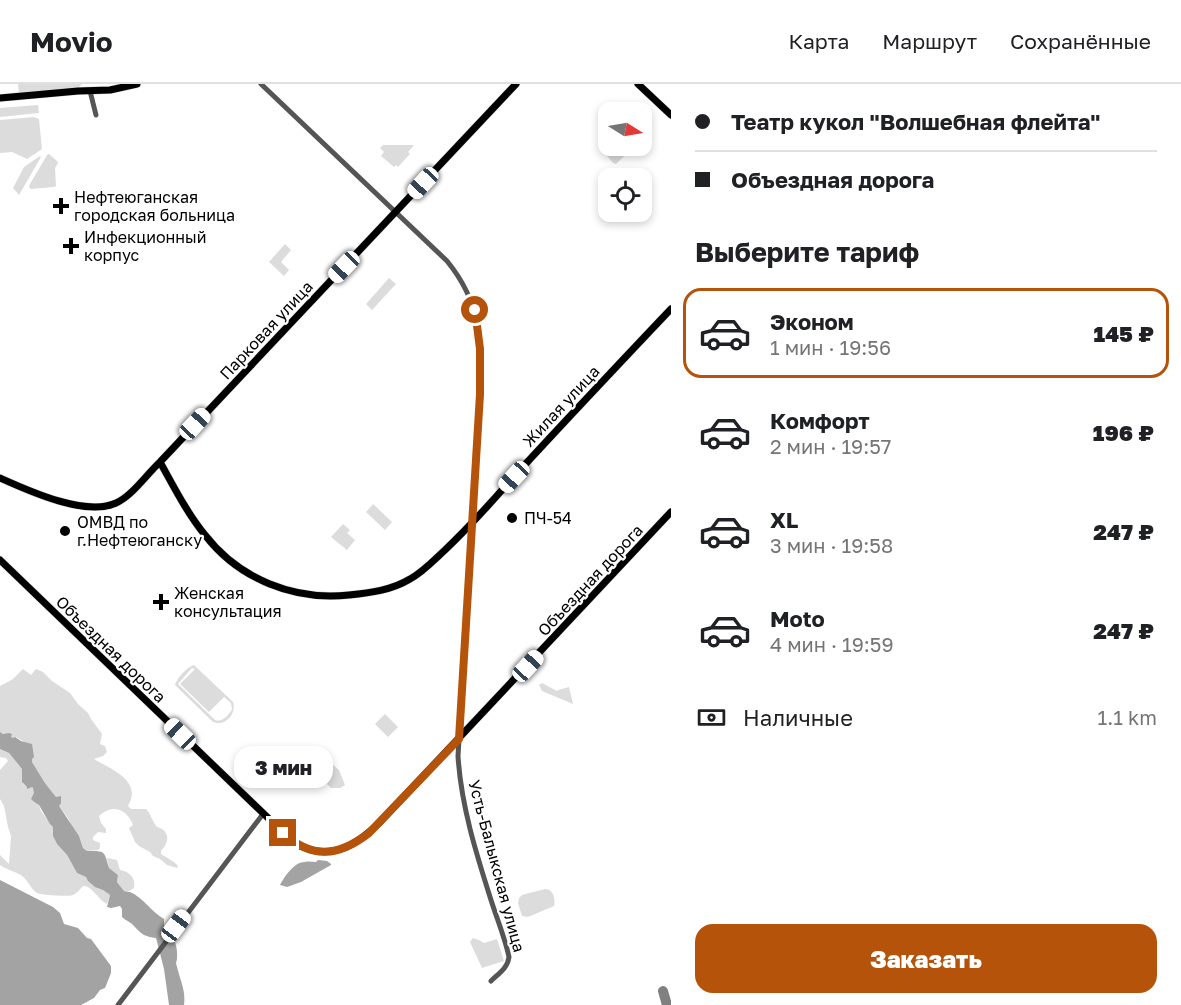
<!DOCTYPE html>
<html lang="ru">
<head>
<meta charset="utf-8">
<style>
  :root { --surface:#fff; --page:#f2f2f2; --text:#202124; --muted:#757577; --line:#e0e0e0; --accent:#b45309 }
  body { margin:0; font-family:"Golos Text",sans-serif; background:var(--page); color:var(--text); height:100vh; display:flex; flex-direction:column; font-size:22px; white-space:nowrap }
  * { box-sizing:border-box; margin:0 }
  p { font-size:20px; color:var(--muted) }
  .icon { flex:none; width:33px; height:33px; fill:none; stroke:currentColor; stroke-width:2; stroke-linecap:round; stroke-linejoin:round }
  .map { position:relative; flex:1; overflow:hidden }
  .side { display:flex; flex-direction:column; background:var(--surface); width:510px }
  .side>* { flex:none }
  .hud { display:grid; align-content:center; height:132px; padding:0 24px; background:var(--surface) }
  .needle { width:39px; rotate:101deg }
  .fabs { position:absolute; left:598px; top:18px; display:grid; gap:12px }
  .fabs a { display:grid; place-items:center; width:54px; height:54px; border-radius:12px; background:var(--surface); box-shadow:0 3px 9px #0003; font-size:30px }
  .end { position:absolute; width:27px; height:27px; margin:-14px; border:8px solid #b45309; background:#fff; box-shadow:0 0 0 3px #fff }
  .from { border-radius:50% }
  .bubble { position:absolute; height:42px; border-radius:18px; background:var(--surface); box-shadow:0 3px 9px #0003; font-size:20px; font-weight:800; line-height:42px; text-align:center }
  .car { position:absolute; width:18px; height:36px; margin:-18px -9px; border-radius:8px; box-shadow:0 0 4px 2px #0007; background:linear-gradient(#fff 24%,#345 0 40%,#fff 0 76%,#345 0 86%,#fff 0) }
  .hud b { display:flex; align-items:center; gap:21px; height:57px; font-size:22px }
  .hud b+b { border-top:2px solid var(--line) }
  .hud i { width:15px; height:15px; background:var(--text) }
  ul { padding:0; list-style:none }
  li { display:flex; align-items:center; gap:18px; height:90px; margin:0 12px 9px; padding:0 12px; border:3px solid transparent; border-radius:18px }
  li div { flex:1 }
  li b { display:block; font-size:22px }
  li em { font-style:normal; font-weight:800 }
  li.current { border-color:var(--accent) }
  li>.icon { width:54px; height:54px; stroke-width:1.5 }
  h2 { padding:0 24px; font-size:27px; line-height:72px }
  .pay { display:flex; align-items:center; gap:15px; height:66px; padding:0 24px; font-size:22px }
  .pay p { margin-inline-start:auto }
  .cta { display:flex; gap:12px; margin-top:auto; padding:12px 24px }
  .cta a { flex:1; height:69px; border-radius:18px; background:var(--accent); color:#fff; font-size:24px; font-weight:800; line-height:69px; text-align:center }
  header { display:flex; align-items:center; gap:36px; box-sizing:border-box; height:84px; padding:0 30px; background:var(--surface); border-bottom:2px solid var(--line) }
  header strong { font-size:28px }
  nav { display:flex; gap:33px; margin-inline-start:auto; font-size:21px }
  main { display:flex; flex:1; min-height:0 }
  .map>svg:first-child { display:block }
  .green { fill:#dcdcdc; fill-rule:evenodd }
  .water { fill:#a3a3a3 }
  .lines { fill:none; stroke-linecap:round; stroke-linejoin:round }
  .taxiway { stroke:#808080; stroke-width:10 }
  .major-casing { stroke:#dbdbdb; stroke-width:8 }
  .minor { stroke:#555; stroke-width:5 }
  .major { stroke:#000; stroke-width:7 }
  .route { stroke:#b45309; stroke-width:8 }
  .poi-dot { fill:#000; stroke:#fff; stroke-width:2 }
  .labels { text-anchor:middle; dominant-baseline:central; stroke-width:4.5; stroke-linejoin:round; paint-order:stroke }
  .poi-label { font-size:16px; fill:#000; stroke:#fff; text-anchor:start }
  .street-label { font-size:16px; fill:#000; stroke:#fff }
</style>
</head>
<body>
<header>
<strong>Movio</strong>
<nav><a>Карта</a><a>Маршрут</a><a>Сохранённые</a></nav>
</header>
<main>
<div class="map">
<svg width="671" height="921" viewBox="0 0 671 921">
  <rect width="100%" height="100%" fill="#fff"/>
  <path class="green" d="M18,0H82L79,3L75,4L19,9Z
    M38,21L39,29L0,33V24Z
    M34,33L39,35L42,65L27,75L12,68L0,69V36Z
    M383,61H414L408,68L410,70L398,83L396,81L394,83L381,72L384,68L380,64Z
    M614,62H635L616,80L613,79L607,72Z
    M49,70L58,78L57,81L55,84L56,102L54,103L31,105L29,103L30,100L47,71Z
    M40,72L41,73L19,111L13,104L24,83Z
    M285,160L291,166L281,178L289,186L284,192L269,178Z
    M389,194L396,200L372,226L366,220Z
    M373,420L392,438L385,446L366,428Z
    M343,440L350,446L347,449L355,456L347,466L331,453Z
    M194,581L233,618C237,630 225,643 213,638L175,601C177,594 187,583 194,581ZM192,584L195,585L180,600L209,628L224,613L231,619L232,625C229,631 222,639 215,636L178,600Z
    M23,585L31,591L36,585L43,588L52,597L70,609L78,620L88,629L91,635L102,650L100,660L105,662L107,668L103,672L94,675C111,685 143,697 128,722L131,725H146C151,730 153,739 157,743C159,744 161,744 162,745C171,751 167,761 161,767V770C167,774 174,777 178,782L177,784L167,781L160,775L153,772L150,768L139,762L135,758L129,744L133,741C127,725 112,719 99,732L101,739L106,745V749L98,748L93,753V756L100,759V763L99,766L87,767L83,764L79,752L74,746L68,734L58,721L56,713L45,699L32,678V675L28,660L16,653L13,655L0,648V602L13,595Z
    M542,599L557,607L558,606L569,603L573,620L542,607L539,601Z
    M385,630L398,643L388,653L375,640Z
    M0,665L9,669L22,685L23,700L27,703H32L33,704L41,727L53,743V752L57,760L67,771L77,789L86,793L110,811L107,820C97,815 93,802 83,802C80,805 77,809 73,811C69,813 40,811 37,809C30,804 28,796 21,791C14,787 7,786 0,781V771L9,780L11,752L8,743L4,722L0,715V686L8,677L6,674L0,673Z
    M332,680L339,686L345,701L340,704H331L320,693Z
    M107,774L117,776L120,786C130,788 136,794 134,804L126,809L124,807L117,798L118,791L109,784Z
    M545,805C553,805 556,815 554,822L528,833L522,832L518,819L519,814L522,811Z
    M473,854L479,856L484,859L497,855L504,877L482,884L470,858Z"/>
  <path class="water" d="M0,646V648L3,650L9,649L12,650L11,653L13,654L15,653L21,657L32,660L34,673L32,675V678L45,699L56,713L61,712V719L59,722L79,752L83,764L87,767C105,767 104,766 109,784L118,791L117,798L124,807L127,808H130C144,814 150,827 164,835V842C173,849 178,862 177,873C177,880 175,876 177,883C180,896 186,906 184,921H169L164,885L156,854C145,853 141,850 134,842C131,838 126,837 122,833V825L120,822L111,824L107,823L110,811L103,806L95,803L88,797L86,793L77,789L67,771L57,760L53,752V743L50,740L39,721L33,717L31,715L34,709L33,704L32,703L27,705V703L22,698V685L9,669L0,665Z
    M318,776L327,777L331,780V781L301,798L287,803L280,801C285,792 294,778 305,778C309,777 312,778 316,778Z
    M0,796L53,823L60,829L64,840L78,844L87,854L91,855L111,882V889L105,904L100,906L94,914L81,921H0Z"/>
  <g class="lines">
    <path class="taxiway" d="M663,907L667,921"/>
    <defs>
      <path id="major" d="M638,0L671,31
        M0,14L78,7L110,6L137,0
        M160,378C174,403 187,429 205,451C239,495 294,517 349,511C370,509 392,506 410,495C423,488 434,476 445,466C468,444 489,421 510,397C563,339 617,282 671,225
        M0,394C29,407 86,433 116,419C132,412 147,390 160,378L516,0
        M0,476L293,758C327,779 355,763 380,738L671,428"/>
    </defs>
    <use href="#major" class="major-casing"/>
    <path class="minor" d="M261,0L447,177C482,220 482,257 480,310L458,672C461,721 476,769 491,816C497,835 505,854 509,873C508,884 498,890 491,897
      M90,7L96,31
      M118,921L263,730"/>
    <use href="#major" class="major"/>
  </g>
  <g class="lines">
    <path class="route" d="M283,749C312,775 338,773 369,749L459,655L480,310V265L475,226"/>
  </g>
  <g class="poi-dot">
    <path d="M58 113h6v6h6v6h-6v6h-6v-6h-6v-6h6z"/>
    <path d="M68 153h6v6h6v6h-6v6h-6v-6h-6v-6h6z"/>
    <circle cx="512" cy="434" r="6"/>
    <circle cx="65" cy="447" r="6"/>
    <path d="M158 509h6v6h6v6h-6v6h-6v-6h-6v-6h6z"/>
  </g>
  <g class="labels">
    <g class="poi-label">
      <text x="74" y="113">Нефтеюганская<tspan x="74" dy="18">городская больница</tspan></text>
      <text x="84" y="153">Инфекционный<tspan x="84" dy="18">корпус</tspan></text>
      <text x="524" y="434">ПЧ-54</text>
      <text x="77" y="438">ОМВД по<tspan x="77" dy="18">г.Нефтеюганску</tspan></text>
      <text x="174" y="509">Женская<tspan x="174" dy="18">консультация</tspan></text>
    </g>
    <g class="street-label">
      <text transform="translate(266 246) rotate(-47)">Парковая улица</text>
      <text transform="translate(561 322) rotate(-47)">Жилая улица</text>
      <text transform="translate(590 496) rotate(-47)">Объездная дорога</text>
      <text transform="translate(111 565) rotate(44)">Объездная дорога</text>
      <text transform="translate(497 782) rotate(75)">Усть-Балыкская улица</text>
    </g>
  </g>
</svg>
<div class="fabs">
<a><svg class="needle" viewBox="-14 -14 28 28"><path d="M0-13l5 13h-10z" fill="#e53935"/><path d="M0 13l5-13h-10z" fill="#757577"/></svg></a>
<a><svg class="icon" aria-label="locate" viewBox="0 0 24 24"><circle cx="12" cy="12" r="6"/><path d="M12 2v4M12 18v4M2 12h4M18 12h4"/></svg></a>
</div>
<i class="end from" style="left:475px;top:226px"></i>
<i class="end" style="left:283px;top:749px"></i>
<div class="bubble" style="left:234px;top:662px;width:99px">3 мин</div>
<i class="car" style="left:423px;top:99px;rotate:223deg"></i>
<i class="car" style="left:344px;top:183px;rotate:224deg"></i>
<i class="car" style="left:195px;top:340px;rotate:43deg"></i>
<i class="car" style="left:514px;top:393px;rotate:223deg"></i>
<i class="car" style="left:528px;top:582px;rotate:43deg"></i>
<i class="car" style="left:180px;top:650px;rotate:314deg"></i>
<i class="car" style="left:176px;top:842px;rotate:37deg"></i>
</div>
<section class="side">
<div class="hud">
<b><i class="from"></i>Театр кукол &quot;Волшебная флейта&quot;</b>
<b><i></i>Объездная дорога</b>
</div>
<h2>Выберите тариф</h2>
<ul>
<li class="current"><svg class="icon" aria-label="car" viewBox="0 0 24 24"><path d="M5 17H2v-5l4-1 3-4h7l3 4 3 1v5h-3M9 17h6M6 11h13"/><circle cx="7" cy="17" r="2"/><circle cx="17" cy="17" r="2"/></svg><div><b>Эконом</b><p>1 мин · 19:56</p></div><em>145 ₽</em></li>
<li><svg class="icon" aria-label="car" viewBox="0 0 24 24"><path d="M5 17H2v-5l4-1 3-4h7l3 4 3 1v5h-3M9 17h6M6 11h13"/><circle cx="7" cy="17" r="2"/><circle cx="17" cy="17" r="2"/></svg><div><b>Комфорт</b><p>2 мин · 19:57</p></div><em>196 ₽</em></li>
<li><svg class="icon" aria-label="car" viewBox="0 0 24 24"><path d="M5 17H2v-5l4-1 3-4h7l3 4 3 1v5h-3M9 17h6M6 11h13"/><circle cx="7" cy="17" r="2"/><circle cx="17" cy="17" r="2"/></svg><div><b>XL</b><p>3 мин · 19:58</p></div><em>247 ₽</em></li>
<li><svg class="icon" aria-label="car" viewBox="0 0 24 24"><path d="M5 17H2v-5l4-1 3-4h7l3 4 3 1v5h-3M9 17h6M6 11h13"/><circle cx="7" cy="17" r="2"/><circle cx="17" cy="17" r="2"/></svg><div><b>Moto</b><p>4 мин · 19:59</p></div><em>247 ₽</em></li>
</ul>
<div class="pay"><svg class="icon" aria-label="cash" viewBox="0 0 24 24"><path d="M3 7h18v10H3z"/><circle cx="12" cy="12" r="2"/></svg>Наличные<p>1.1 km</p></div>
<div class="cta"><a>Заказать</a></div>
</section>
</main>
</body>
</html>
